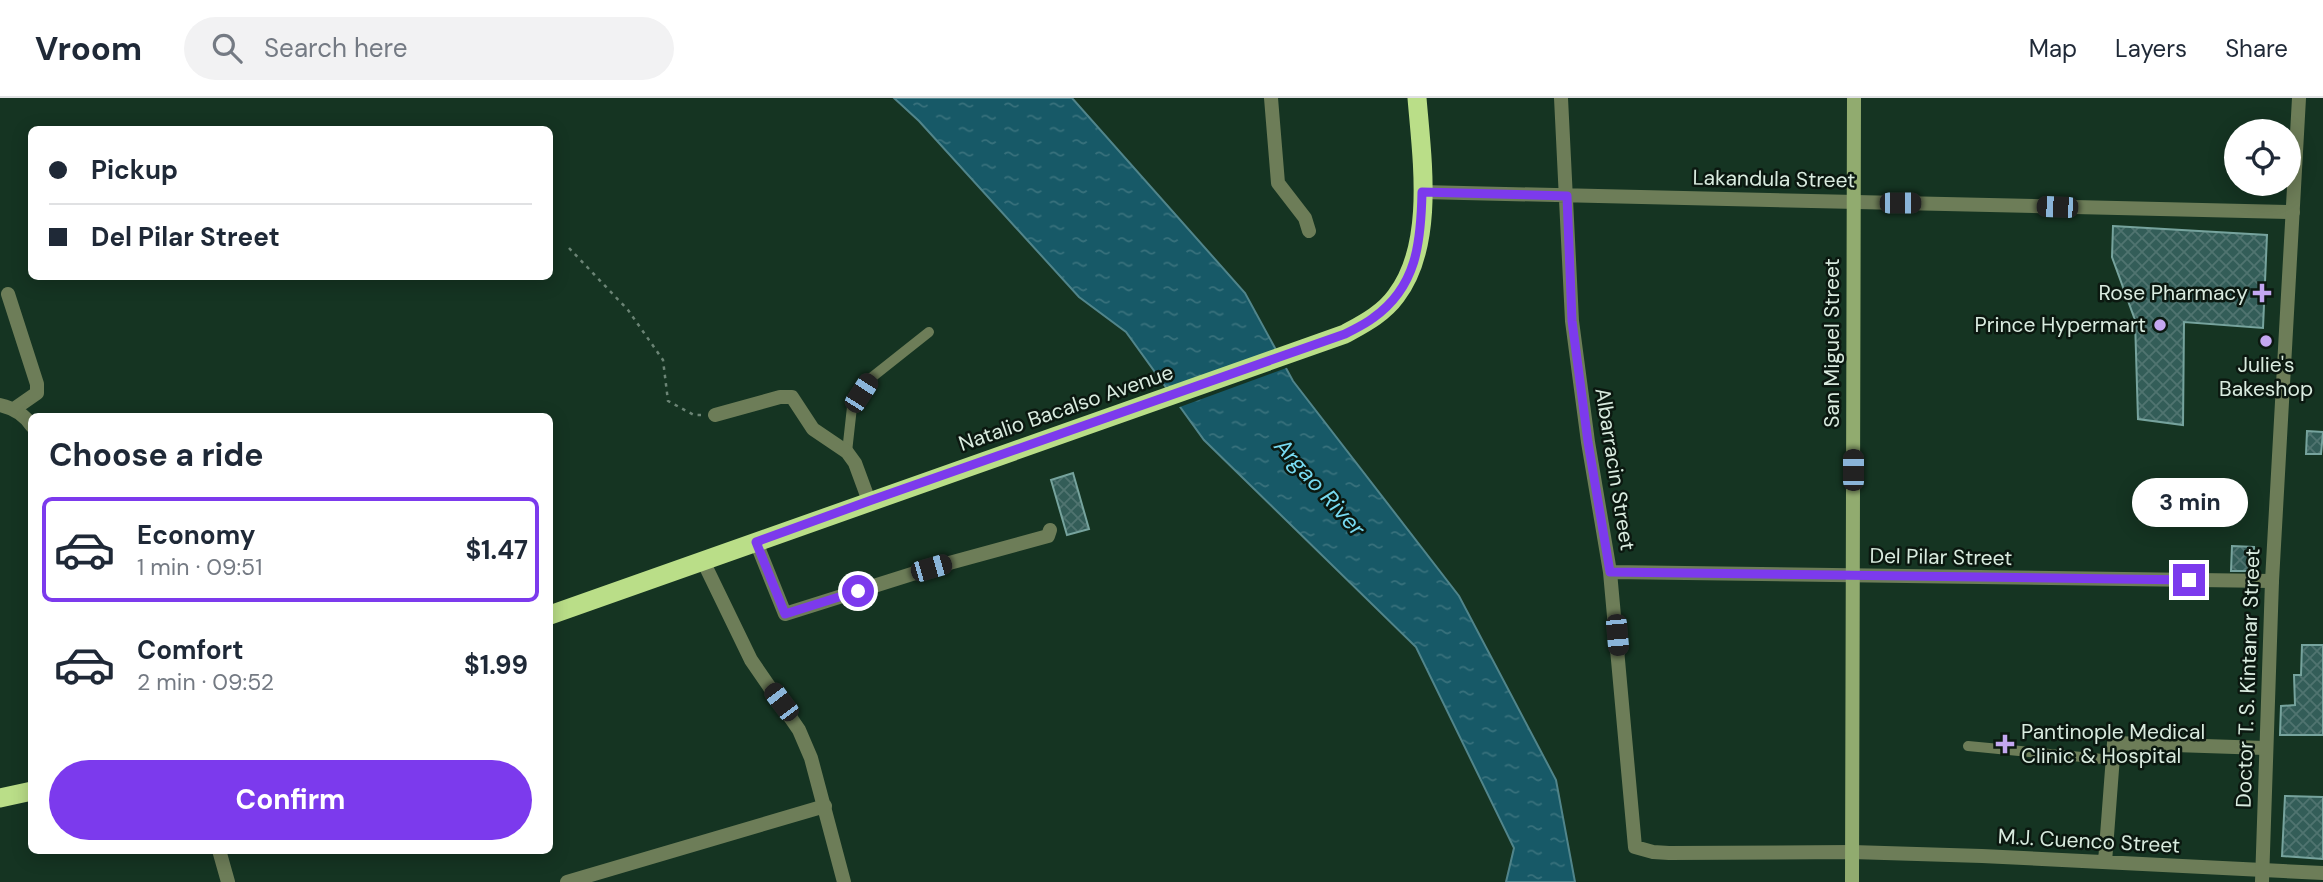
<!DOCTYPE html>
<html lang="en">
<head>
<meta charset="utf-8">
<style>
  :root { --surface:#fff; --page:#f2f2f3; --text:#1f2937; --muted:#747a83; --line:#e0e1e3; --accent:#7c3aed }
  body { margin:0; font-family:"DM Sans",sans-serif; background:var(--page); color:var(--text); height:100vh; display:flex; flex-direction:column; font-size:26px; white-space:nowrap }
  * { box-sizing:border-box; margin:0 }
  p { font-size:23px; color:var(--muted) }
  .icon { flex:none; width:38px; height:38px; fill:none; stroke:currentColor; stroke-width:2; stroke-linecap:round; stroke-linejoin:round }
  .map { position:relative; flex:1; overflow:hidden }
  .drawer { position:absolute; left:28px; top:315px; width:525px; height:441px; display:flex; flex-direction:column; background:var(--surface); border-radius:10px; box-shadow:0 4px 18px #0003 }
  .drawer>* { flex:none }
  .hud { position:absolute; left:28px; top:28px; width:525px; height:154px; border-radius:10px; box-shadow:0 4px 18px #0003; display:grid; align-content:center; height:154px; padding:0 21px; background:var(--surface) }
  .tools { position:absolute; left:2224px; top:21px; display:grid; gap:14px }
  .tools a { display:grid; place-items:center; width:77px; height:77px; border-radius:50%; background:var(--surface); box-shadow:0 4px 18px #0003; font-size:35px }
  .end { position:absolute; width:32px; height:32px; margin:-16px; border:9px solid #7c3aed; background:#fff; box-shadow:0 0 0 4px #fff }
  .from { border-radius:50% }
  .bubble { position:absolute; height:49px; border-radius:24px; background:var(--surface); box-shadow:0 4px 18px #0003; font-size:23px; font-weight:700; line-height:49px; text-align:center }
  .car { position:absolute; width:21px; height:42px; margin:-21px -10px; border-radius:9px; box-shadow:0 0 5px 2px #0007; background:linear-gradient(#222 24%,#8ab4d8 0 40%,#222 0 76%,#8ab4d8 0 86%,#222 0) }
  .hud b { display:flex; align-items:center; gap:24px; height:66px; font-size:26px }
  .hud b+b { border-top:2px solid var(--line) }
  .hud i { width:18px; height:18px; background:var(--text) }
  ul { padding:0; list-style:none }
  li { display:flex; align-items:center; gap:21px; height:105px; margin:0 14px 10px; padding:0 7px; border:4px solid transparent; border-radius:10px }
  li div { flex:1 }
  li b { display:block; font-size:26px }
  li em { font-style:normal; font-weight:700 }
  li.current { border-color:var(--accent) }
  li>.icon { width:63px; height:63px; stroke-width:1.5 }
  h2 { padding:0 21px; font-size:32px; line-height:84px }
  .primary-button { display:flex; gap:14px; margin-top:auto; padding:14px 21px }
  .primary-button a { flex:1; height:80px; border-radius:42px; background:var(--accent); color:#fff; font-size:28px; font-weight:700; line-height:80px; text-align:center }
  header { display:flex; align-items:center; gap:42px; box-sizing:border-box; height:98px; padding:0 35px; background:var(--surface); border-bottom:2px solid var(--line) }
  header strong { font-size:33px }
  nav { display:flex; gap:38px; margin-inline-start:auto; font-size:24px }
  .search { width:490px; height:63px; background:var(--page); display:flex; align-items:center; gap:18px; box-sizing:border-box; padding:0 24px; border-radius:38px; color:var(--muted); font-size:26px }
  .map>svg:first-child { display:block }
  .water { fill:url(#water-ripples); stroke:#51858b; stroke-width:2 }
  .pier { fill:#153422 }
  .building { fill:url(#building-cross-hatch); stroke:#76a39d; stroke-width:2 }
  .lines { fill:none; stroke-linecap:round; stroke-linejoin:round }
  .path { stroke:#6b8475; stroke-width:2.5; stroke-dasharray:3.5 5; stroke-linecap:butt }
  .service { stroke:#6d7d58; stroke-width:10 }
  .minor { stroke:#6d7d58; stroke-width:14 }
  .tertiary { stroke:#6d7d58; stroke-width:14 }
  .secondary { stroke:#91ab6f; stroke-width:14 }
  .trunk { stroke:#bade88; stroke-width:19 }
  .route { stroke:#7c3aed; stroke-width:9 }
  .poi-dot { fill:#c4a7f1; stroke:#0b1810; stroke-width:2.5 }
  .labels { text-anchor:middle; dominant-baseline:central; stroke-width:5; stroke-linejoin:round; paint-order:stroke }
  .street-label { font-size:21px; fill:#d9ebdf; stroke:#0b1810 }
  .poi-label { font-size:21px; fill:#d9ebdf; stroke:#0b1810; text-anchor:end }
  .water-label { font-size:23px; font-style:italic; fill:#78daf1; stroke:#0b1810 }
</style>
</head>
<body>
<header>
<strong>Vroom</strong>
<div class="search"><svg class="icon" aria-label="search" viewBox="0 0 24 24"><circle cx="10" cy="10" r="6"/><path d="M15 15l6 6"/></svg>Search here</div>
<nav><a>Map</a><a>Layers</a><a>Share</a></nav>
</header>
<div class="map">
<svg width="2323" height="784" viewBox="0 0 2323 784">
  <defs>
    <pattern id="water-ripples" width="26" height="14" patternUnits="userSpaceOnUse" patternTransform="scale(1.75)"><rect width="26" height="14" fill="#175967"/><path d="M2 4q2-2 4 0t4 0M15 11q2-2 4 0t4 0" fill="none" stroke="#38717c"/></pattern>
    <pattern id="building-cross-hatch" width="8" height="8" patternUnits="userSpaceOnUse" patternTransform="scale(1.75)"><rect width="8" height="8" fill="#335d58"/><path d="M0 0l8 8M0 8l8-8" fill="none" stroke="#507470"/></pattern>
  </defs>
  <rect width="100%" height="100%" fill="#153422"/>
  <path class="water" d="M894,0H1072L1245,195L1293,283L1459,498L1556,682L1575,784H1506L1514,750L1416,549L1204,342L1126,234L1079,199L919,23Z"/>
  <path class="pier" d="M1280,253L1289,269L1177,310L1165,294Z"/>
  <path class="building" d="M2113,128L2267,137L2263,230L2184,224L2183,327L2138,321L2135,222L2112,159Z
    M2307,333L2323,334L2321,356H2306Z
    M1073,375L1089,431L1067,437L1051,382Z
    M2232,448L2254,449V473H2231Z
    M2302,547H2323V637H2280L2281,608L2295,607L2294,577H2301Z
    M2285,698L2323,699V761L2282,758Z"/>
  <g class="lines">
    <path class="path" d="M569,150L628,212L663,262L668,303L694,317H701"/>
    <path class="service" d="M847,354L852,309L871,280L929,234
      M1968,648L2113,662"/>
    <path class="minor" d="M1271,0L1278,85L1305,120L1309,133
      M1561,0L1572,223L1588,344L1610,474L1635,749L1653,754L1669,755L1852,754L1982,758L2323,775
      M1422,94L2293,114
      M8,196L37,286V295L14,311
      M0,307C14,310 24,316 32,328
      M715,317L780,299H792L813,331L847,354L855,365L869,403
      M756,444L785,516L931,470L1048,438L1050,432
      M1610,474L2272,483
      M219,752L228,784
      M2105,764L2114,645L2265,650
      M567,784L825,708"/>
    <path class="tertiary" d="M703,463L751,562L799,632L811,660L844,784
      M2262,784L2272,483L2299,0"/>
    <path class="secondary" d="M1852,784L1854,0"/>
    <path class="trunk" d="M550,517L1345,236C1363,226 1383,216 1396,198C1435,147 1422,61 1417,0
      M0,700L32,693"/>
  </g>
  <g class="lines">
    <path class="route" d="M858,493L785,516L756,444L869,403L1345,236C1354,231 1364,227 1373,220C1417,189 1421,144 1422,94L1567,98L1572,223L1588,344L1610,474L2189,482"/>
  </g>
  <g class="poi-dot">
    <path d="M2258.5 184.5h7v7h7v7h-7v7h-7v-7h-7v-7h7z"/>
    <circle cx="2160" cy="227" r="7"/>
    <circle cx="2266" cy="243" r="7"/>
    <path d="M2001.5 635.5h7v7h7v7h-7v7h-7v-7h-7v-7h7z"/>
  </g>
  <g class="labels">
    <g class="street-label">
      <text transform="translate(1774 81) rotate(1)">Lakandula Street</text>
      <text transform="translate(1832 245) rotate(-90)">San Miguel Street</text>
      <text transform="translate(1066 310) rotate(-19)">Natalio Bacalso Avenue</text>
      <text transform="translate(1615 371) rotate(81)">Albarracin Street</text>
      <text transform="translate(1941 459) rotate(1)">Del Pilar Street</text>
      <text transform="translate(2248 580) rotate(-88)">Doctor T. S. Kintanar Street</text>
      <text transform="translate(2089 743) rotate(3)">M.J. Cuenco Street</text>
    </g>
    <g class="poi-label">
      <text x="2248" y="195">Rose Pharmacy</text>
      <text x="2146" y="227">Prince Hypermart</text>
      <text x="2266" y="267" text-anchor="middle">Julie's<tspan x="2266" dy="24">Bakeshop</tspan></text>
      <text x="2021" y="634" text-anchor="start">Pantinople Medical<tspan x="2021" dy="24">Clinic &amp; Hospital</tspan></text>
    </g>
    <g class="water-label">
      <text transform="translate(1320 389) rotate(48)">Argao River</text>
    </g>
  </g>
</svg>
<div class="tools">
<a><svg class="icon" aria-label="locate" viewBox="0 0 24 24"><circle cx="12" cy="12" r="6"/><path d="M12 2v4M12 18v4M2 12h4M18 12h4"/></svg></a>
</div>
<i class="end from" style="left:858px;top:493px"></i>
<i class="end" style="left:2189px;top:482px"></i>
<div class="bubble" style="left:2132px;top:380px;width:116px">3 min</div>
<i class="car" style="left:1900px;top:105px;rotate:90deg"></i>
<i class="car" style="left:2057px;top:109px;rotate:272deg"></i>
<i class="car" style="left:861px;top:295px;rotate:33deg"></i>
<i class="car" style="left:1853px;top:372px;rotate:0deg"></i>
<i class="car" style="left:931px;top:470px;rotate:74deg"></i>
<i class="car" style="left:1617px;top:537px;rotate:175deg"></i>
<i class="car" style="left:781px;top:604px;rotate:323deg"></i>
<div class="hud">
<b><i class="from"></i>Pickup</b>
<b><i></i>Del Pilar Street</b>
</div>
<section class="drawer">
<h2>Choose a ride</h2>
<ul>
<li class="current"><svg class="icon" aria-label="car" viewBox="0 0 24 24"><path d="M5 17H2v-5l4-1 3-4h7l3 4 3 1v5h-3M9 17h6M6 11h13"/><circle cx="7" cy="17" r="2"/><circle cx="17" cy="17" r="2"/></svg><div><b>Economy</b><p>1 min · 09:51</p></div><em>$1.47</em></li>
<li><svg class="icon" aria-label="car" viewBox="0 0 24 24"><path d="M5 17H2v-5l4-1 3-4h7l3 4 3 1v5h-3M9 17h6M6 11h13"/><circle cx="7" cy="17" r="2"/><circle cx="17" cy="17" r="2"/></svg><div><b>Comfort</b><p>2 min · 09:52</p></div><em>$1.99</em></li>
</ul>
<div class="primary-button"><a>Confirm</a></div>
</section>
</div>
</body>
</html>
